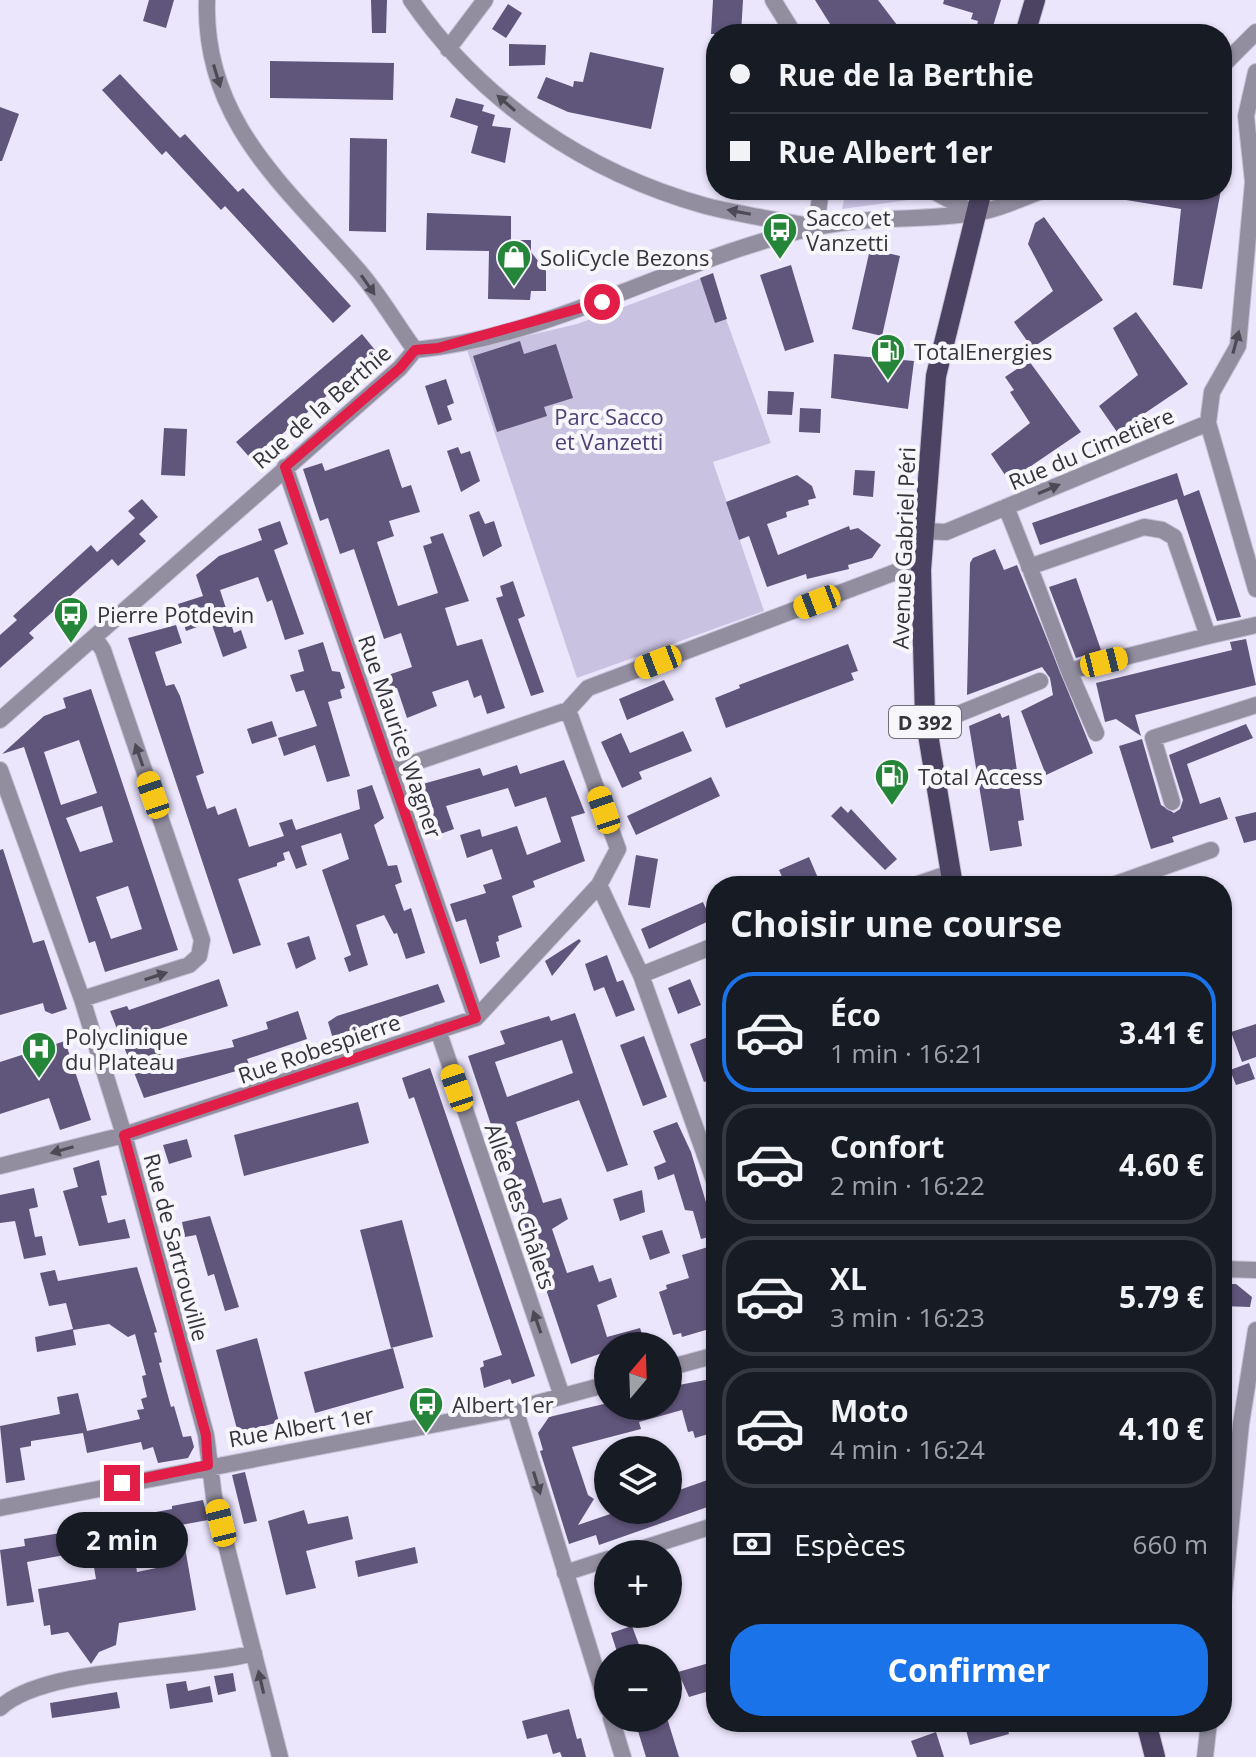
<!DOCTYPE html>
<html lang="fr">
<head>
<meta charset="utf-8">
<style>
  :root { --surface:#171b24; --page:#20242c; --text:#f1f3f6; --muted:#9ea1a6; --line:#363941; --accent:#1a73e8 }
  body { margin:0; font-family:"Open Sans",sans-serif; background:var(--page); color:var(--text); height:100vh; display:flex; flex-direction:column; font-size:30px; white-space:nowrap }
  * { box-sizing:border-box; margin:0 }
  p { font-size:26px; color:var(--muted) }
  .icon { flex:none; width:44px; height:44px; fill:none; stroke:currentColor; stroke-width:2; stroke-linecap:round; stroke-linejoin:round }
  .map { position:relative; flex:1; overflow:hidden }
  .details { position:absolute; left:706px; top:876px; width:526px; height:856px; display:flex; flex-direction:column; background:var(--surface); border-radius:32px; box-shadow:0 2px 6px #0004 }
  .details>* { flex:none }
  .guide { position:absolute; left:706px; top:24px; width:526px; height:176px; border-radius:32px; box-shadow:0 2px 6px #0004; display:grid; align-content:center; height:176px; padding:0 24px; background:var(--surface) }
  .needle { width:52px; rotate:19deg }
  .controls { position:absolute; left:594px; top:1332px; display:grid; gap:16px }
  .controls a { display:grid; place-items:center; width:88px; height:88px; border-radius:50%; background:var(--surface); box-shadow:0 2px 6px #0004; font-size:40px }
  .end { position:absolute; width:36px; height:36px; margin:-18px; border:10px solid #e11d48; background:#fff; box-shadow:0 0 0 4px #fff }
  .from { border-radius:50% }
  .bubble { position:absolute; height:56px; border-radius:28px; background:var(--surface); box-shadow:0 2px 6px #0004; font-size:26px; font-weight:700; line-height:56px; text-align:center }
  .car { position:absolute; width:24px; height:48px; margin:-24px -12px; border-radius:10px; box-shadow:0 0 6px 2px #0007; background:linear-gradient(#f5c518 24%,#345 0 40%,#f5c518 0 76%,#345 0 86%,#f5c518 0) }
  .guide b { display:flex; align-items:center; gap:28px; height:76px; font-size:30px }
  .guide b+b { border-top:2px solid var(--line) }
  .guide i { width:20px; height:20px; background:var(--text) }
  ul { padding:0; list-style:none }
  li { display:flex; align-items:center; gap:24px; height:120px; margin:0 16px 12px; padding:0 8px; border:4px solid var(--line); border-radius:32px }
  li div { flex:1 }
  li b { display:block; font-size:30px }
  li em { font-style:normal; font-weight:700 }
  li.active { border-color:var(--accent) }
  li>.icon { width:72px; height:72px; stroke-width:1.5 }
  h2 { padding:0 24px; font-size:36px; line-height:96px }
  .pay { display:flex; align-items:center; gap:20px; height:88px; padding:0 24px; font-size:30px }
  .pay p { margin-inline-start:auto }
  .cta { display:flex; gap:16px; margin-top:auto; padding:16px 24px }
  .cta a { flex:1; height:92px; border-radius:32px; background:var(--accent); color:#fff; font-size:32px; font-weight:700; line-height:92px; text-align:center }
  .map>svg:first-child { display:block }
  .green { fill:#cac2e1 }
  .building { fill:#60557b; fill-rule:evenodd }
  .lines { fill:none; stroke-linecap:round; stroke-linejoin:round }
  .minor-casing { stroke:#c7c2d6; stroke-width:18 }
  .primary-casing { stroke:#c7c2d6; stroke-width:22 }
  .minor { stroke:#928ea0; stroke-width:16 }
  .primary { stroke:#4c4362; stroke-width:20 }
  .oneway { fill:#4c4a55 }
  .route { stroke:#e11d48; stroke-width:10 }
  .labels { text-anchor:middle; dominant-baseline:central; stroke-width:8; stroke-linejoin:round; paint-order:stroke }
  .shield { fill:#f7f6fb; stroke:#6f6e75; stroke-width:2 }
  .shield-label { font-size:20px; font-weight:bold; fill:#35333c }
  .poi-label { font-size:22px; fill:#35333c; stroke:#f7f6fb; text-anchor:start }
  .street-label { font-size:22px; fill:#35333c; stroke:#f7f6fb }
  .park-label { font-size:22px; fill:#503f76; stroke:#f7f6fb }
</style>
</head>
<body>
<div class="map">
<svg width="1256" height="1757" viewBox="0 0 1256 1757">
  <rect width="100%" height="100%" fill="#ece6fd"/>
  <path class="green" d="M846,190H914L908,200L842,209Z
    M710,275L771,443L713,462L764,611L577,678L467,350L577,324Z"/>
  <path class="building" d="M149,0H174L166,28L143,21Z
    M371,0H387L386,33H372Z
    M713,0H743L741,34H711Z
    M815,0H878L904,34H815L830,24Z
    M944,0H1001L991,33L976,29L978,21L971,19L973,13L943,4Z
    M508,4L522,13L506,38L492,29Z
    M509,44L546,45L545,65L509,66Z
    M590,52L664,68L651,129L568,112L537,98L546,77L573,87L574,81L583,82Z
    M270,61L394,63L393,100L270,98Z
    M120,74L180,138L185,134L238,192L243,188L351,306L333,323L225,206L221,210L166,151L162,155L102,90Z
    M456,98L484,105L482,111L495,115L492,126L511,128L505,163L471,153L478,126L450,117Z
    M0,107L19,114L2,161H0Z
    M350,138L387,139L386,232L349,231Z
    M1115,190H1221L1202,289L1173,285L1181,209L1114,198Z
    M427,213L511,216V240H531V252L546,271V291H531L530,300L488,299L489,251L426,250Z
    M1044,217L1103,300L1032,348L1014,322L1053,291L1028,244L1035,223Z
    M870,249L900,256L882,336L852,329Z
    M791,265L814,342L785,351L760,275Z
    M713,273L727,319L715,323L700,278Z
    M1136,312L1188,384L1117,432L1099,406L1138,375L1113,328Z
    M362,334L375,350L365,358L367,361L252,460L236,442Z
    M520,341L524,354L556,344L573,398L544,407L547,416L497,432L473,356Z
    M834,354L914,361L908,409L831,398Z
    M1029,361L1081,432L1009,481L991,454L1030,423L1010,392L1014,390L1005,377Z
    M446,379L454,403L447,406L452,420L438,425L425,386Z
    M768,391L794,392L792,415L767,414Z
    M800,408L821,409L820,433L799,432Z
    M164,428L187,429L185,476L161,475Z
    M458,447L461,454L470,451L480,481L461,492L447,451Z
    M389,449L402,488L411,485L420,512L389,521L394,536L377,542L398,606L438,593L423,546L432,543L430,537L443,533L469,601L445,608L457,646L482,639L505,708L487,714L481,695L474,698L468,680L432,692L437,706L407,718L397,688L386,691L382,677L412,667L401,633L384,639L354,549L340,554L328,518L320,521L303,469L322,463L325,471Z
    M855,470L875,471L873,497L853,495Z
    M1177,473L1184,496L1199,490L1241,617L1217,621L1177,499L1040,545L1032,523Z
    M797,475L812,486L816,498L808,500L809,505L786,512L787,517L767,524L778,555L849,526L850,530L858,528L881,545L872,558L848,565L849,569L807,579L806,574L767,587L749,536L739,540L726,502Z
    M142,499L158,517L139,534L146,541L118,566L112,559L29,633L34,638L0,668V635L17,620L13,616L91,545L97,552L135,518L128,511Z
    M479,511L485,524L494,521L502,546L483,557L469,515Z
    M280,521L288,544L274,550L304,634L285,640L272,600L267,602L258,577L220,590L234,633L241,630L247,648L223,657L211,622L186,631L178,604L203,596L196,575L219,556L262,540L258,529Z
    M995,549L1004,570L1017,565L1093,753L1046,775L1021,711L1053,695L1050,678L1042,667L967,695L970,563L973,558Z
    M1076,578L1101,650L1076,658L1049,587Z
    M513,581L525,616L518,619L544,692L531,696L496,598L503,596L500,586Z
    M176,625L182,643L155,652L166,686L174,684L180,696L204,773L196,776L207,809L215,806L218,815L236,808L249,847L284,836L279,823L292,819L296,830L360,809L357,790L372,785L384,818L374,825L388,866L397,865L402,882L395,885L404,911L411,908L425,953L406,959L397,933L394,934L384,915L356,925L368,965L349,972L344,958L351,955L322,870L349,859L341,833L301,846L307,865L296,869L289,851L283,853L285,860L277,863V866L238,879L261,945L233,954L128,638Z
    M1246,639L1256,685L1135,715L1141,736L1116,719L1105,722L1096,683L1232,650L1230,642Z
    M323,642L332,671L340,672L345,688L340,690L342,698L328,702L350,776L327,782L315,745L284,756L278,738L317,726L304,690L296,692L290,675L304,671L298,650Z
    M848,644L858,671L851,673L854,680L726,728L715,698L740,688L739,685Z
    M664,680L674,700L627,720L619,699Z
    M91,689L178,950L105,972L95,941L89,943L24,747L2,754L44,716L66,708L63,698ZM79,740L97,793L61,805L44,752ZM102,806L113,842L80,852L66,818ZM128,886L142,929L111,939L96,897Z
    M1000,713L1002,718L1009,715L1024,820L1018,821L1022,846L990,851L969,726Z
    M272,721L277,736L252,744L247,729Z
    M1246,724L1253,738L1187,764L1200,804L1220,797L1228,819L1172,837L1174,842L1151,849L1119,746L1142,739L1161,805L1174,813L1180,809L1183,800L1169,755Z
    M683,731L692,751L639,772L642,779L622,788L601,742L621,733L630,753Z
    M564,760L585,813L571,817L585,861L533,881L535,887L512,896L522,927L498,936L499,941L496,942L500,957L480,964L466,919L456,922L450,904L486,893L483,885L502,879L492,849L467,858L460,835L480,829L482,837L517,826L527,855L561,842L546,797L515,807L508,788L446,806L454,829L435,836L419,785L480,768L483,776L517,765L520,774Z
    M711,777L720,796L636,835L627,816Z
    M841,806L848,813L851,809L897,859L885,870L831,816Z
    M1256,812V840L1244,843L1235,817Z
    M3,849L33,943L44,940L67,1009L52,1014L45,1011L43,1003L0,1015V850Z
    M636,855L658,859L650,908L628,905Z
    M809,857L818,878L800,886H786L779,870Z
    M703,902L711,920L649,949L641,929Z
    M309,936L316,959L296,969L287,943Z
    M579,939L581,941L552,976L545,961Z
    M607,955L617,982L623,980L635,1010L616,1017L604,987L594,991L585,964Z
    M219,979L228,1006L153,1031L165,1062L234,1047L232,1040L268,1029L266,1022L298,1011L307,1039L247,1059L250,1067L144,1098L110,1011L127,1006L129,1010Z
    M690,979L701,1005L678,1014L668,988Z
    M438,984L445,1002L333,1039L328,1022L337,1016Z
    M575,1013L628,1165L607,1172L579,1100L516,1122L543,1203L561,1198L568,1219L552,1229L567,1273L593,1265L599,1282L611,1278L617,1297L597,1305L607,1337L640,1328L646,1346H608V1351L571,1364L468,1056L505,1044L500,1031L549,1016L551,1021ZM562,1040L573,1073L507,1097L495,1062Z
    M1256,1024V1057L1242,1062L1231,1032Z
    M716,1034V1078L704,1082L690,1044Z
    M644,1036L667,1097L643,1106L620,1045Z
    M65,1041L91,1120L60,1130L49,1098L0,1114V1062Z
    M1249,1063L1255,1079L1236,1085L1230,1070Z
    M430,1068L535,1376L512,1384L510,1379L484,1388L480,1368L484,1366L483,1361L502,1355L414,1097L409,1099L402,1078Z
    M358,1102L369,1143L244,1176L234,1135Z
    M677,1122L691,1152L711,1219L716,1217V1235L701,1239L693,1211L685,1210L674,1174L658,1180L654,1167L666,1162L653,1131Z
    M187,1139L192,1157L169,1164L163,1145Z
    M99,1160L107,1195L101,1196L108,1223L125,1219L130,1238L79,1246L63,1191L78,1187L73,1168Z
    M34,1188L38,1207L29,1209L35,1237L42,1236L46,1255L24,1259L15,1221L0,1223V1195Z
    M642,1190L645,1212L620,1221L613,1199Z
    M210,1216L239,1307L225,1311L214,1274L208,1276L196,1235L185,1237L182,1222Z
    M402,1220L433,1337L391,1348L360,1230Z
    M662,1230L670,1253L650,1260L642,1236Z
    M708,1247L716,1273V1327L682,1337L681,1333L673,1335L659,1292L667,1289L666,1285L689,1278L682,1255Z
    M137,1267L157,1332L154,1333L162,1362L159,1363L171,1407L174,1406L183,1437L191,1436L194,1447L188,1458L158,1463L153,1447L143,1450L141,1442L87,1453L83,1433L31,1441V1446L20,1448L25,1480L6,1483L0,1426L60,1414L57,1397L78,1393L87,1431L140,1419L137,1410L144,1409L141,1399L147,1397L142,1376L146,1375L135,1334L128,1337L109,1324L73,1330L76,1345L37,1352L35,1337L73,1329L66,1303L49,1306L40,1273L55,1270L58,1281Z
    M1222,1284H1236L1252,1297L1250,1307L1222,1306Z
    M257,1338L279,1422L238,1433L216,1350Z
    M393,1348L404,1388L315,1413L304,1372Z
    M716,1378V1412L710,1414L715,1432L695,1438L693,1431L688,1432L682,1410L639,1422L641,1429L572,1447L588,1495L594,1499L578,1525L622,1510H668V1494L716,1477V1504L599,1545L596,1535L569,1544L540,1451L543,1450L538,1433L549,1417L608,1403V1406H668V1387Z
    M245,1472L257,1521L244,1524L232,1475Z
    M203,1500L208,1520L181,1525L196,1610L119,1623L116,1645L99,1652L91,1664L68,1632L51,1635L50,1625L44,1626L38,1589L96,1579L91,1550L27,1562L34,1602L7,1606L0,1550L25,1546L24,1539L128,1522L157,1515L156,1512L172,1509V1506ZM160,1538L166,1566L137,1572L132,1543Z
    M304,1510L308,1524L348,1516L353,1539L306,1551L316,1588L286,1595L268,1521Z
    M415,1547L418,1563L358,1577L355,1561Z
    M632,1626L644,1658H619L611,1633Z
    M716,1661V1689L689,1697L678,1672Z
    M233,1673L236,1691L218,1695L214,1676Z
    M186,1681L188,1691L210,1686L213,1702L170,1709L166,1684Z
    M117,1692L120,1708L52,1718L50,1703Z
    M569,1709L577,1739L581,1738L586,1757H562L560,1752L553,1754L547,1734L527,1739L522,1721Z
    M634,1718H667L679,1757H646Z
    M964,1722H1006L1009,1734L970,1745Z
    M936,1732L944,1757H917L911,1741Z"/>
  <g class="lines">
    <defs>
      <path id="minor" d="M207,0C203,121 285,186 358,270C379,294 396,324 415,350
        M411,0C481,102 587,173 706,206C741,215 778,220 814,227
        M773,0L794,34
        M448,49L485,0
        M1222,66L1256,32
        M931,190L974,213
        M816,227L821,190
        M1208,423L1256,589
        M285,467L476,1018
        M1006,507C1028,561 1048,616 1069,671L1208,636L1174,537L1162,530L1144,527L1029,567
        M923,531L946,532L1208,423L1212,392L1238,346L1253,182L1246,116L1256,72
        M1208,636L1256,625
        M1069,671L1096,733
        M568,710L618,849L599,885L641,975L716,1186
        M0,720L400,368L415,350C556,336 681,256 817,227C868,216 922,221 974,213C998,210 1022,198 1044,190
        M926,727L1040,681
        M0,770L82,999L124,1135L206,1435L214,1497L280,1757
        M390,771L568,710L588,688L901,570H921
        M1172,802L1153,738L1256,705
        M912,886L950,873
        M1110,886L1211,850
        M641,975L716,945
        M82,999L189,965L199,956L202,940L103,650L95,638
        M438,1030L562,1396
        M0,1166L124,1135L476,1018L599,885
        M1222,1269L1256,1270
        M668,1368L716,1355
        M515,1409L608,1709
        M0,1508L515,1409L608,1384
        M625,1554L716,1525
        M565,1573L608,1559
        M1222,1613L1241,1424L1256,1330
        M0,1708C44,1666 191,1670 254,1653
        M611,1718L623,1757
        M1205,1757L1209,1722"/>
      <path id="primary" d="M1025,34L1035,0
        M953,886L925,716L921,570L936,376L982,190
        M1146,1722L1155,1757"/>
    </defs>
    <use href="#minor" class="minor-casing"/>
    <use href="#primary" class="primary-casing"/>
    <use href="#minor" class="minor"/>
    <use href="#primary" class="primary"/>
  </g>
  <defs><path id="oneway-solid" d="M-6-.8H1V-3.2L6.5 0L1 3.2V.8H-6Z" transform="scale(2)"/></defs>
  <g class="oneway">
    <use href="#oneway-solid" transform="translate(217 76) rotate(73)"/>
    <use href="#oneway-solid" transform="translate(506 103) rotate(-139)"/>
    <use href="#oneway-solid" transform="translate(739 212) rotate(-169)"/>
    <use href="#oneway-solid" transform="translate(368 285) rotate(55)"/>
    <use href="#oneway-solid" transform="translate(1236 342) rotate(-75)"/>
    <use href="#oneway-solid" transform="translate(1049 489) rotate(-23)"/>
    <use href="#oneway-solid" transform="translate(139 755) rotate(-109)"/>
    <use href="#oneway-solid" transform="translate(156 976) rotate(-18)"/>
    <use href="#oneway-solid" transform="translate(62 1150) rotate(164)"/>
    <use href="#oneway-solid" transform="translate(537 1322) rotate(-109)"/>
    <use href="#oneway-solid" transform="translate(537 1483) rotate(73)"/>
    <use href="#oneway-solid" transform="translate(261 1682) rotate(-103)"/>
  </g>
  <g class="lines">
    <path class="route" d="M122,1483L208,1465L206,1435L124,1135L476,1018L285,467L400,368L415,350L438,348L602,302"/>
  </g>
  <defs>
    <symbol id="bus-pin" viewBox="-11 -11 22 30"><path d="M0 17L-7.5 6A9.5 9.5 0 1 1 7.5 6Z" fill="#258639" stroke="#f7f6fb"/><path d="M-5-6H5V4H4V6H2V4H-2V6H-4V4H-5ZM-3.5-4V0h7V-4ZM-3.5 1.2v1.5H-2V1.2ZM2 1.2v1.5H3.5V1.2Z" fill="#fff"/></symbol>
    <symbol id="shop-pin" viewBox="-11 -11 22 30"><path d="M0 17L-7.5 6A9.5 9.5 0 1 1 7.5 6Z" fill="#258639" stroke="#f7f6fb"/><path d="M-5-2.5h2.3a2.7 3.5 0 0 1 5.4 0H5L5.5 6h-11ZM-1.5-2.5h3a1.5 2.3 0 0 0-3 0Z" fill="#fff"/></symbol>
    <symbol id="fuel-pin" viewBox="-11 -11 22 30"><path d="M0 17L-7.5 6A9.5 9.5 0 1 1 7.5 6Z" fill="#258639" stroke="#f7f6fb"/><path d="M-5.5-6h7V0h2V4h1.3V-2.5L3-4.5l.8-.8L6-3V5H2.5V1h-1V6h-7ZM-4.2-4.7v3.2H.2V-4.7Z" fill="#fff"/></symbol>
    <symbol id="hospital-pin" viewBox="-11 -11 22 30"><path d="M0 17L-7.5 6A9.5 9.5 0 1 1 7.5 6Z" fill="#258639" stroke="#f7f6fb"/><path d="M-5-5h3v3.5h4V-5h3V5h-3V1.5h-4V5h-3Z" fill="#fff"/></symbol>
  </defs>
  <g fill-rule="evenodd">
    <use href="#bus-pin" x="760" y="210" width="40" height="54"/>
    <use href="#shop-pin" x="494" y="237" width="40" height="54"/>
    <use href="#fuel-pin" x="868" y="331" width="40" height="54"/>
    <use href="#bus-pin" x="51" y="594" width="40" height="54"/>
    <use href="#fuel-pin" x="872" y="756" width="40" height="54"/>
    <use href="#hospital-pin" x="19" y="1029" width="40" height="54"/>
    <use href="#bus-pin" x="406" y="1384" width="40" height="54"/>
  </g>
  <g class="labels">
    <rect class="shield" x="889" y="706" width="72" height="32" rx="6"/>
    <g class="shield-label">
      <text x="925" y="722">D 392</text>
    </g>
    <g class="poi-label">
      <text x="806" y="217">Sacco et<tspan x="806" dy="25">Vanzetti</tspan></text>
      <text x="540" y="257">SoliCycle Bezons</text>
      <text x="914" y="351">TotalEnergies</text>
      <text x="97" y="614">Pierre Potdevin</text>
      <text x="918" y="776">Total Access</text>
      <text x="65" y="1036">Polyclinique<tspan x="65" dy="25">du Plateau</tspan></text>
      <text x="452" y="1404">Albert 1er</text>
    </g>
    <g class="street-label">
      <text transform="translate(321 406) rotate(-41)">Rue de la Berthie</text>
      <text transform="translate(1091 448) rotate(-23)">Rue du Cimetière</text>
      <text transform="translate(903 548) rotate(-88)">Avenue Gabriel Péri</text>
      <text transform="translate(401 736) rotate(71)">Rue Maurice Wagner</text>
      <text transform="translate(319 1048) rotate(-19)">Rue Robespierre</text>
      <text transform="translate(521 1206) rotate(71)">Allée des Châlets</text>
      <text transform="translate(177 1247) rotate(75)">Rue de Sartrouville</text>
      <text transform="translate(301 1426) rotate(-10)">Rue Albert 1er</text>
    </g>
    <g class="park-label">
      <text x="609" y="416">Parc Sacco<tspan x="609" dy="25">et Vanzetti</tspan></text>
    </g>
  </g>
</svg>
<div class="controls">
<a><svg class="needle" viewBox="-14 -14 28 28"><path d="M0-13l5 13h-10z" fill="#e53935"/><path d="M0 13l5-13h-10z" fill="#9ea1a6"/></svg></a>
<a><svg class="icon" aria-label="layers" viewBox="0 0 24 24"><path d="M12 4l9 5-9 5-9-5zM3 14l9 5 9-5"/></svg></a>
<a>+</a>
<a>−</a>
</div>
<i class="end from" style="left:602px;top:302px"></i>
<i class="end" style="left:122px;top:1483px"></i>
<div class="bubble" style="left:56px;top:1512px;width:132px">2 min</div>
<i class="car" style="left:817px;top:602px;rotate:249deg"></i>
<i class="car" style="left:658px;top:662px;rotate:249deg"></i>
<i class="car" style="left:1104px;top:662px;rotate:76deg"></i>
<i class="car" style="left:153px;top:795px;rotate:341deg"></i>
<i class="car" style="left:604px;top:810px;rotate:341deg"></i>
<i class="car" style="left:457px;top:1088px;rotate:341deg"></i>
<i class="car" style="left:221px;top:1523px;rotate:346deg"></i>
<div class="guide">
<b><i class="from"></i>Rue de la Berthie</b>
<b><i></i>Rue Albert 1er</b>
</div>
<section class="details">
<h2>Choisir une course</h2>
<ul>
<li class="active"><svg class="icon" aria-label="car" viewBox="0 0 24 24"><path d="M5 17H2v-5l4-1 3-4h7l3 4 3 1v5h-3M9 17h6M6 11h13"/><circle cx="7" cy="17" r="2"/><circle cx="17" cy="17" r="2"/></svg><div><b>Éco</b><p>1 min · 16:21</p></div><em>3.41 €</em></li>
<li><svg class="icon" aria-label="car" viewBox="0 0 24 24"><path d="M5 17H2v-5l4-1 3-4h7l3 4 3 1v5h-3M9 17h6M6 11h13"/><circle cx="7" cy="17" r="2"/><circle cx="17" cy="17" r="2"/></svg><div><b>Confort</b><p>2 min · 16:22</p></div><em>4.60 €</em></li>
<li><svg class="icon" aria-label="car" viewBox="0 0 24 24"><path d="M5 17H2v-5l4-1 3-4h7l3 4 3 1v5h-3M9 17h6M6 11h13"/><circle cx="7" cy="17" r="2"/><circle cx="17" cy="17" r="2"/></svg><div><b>XL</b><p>3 min · 16:23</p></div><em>5.79 €</em></li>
<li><svg class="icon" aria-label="car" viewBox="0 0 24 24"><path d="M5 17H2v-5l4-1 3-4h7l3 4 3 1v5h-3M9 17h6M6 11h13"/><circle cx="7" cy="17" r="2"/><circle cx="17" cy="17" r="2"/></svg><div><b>Moto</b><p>4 min · 16:24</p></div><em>4.10 €</em></li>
</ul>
<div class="pay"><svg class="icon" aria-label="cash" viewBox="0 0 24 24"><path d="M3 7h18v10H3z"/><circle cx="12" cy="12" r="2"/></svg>Espèces<p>660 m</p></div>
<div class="cta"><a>Confirmer</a></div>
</section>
</div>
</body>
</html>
